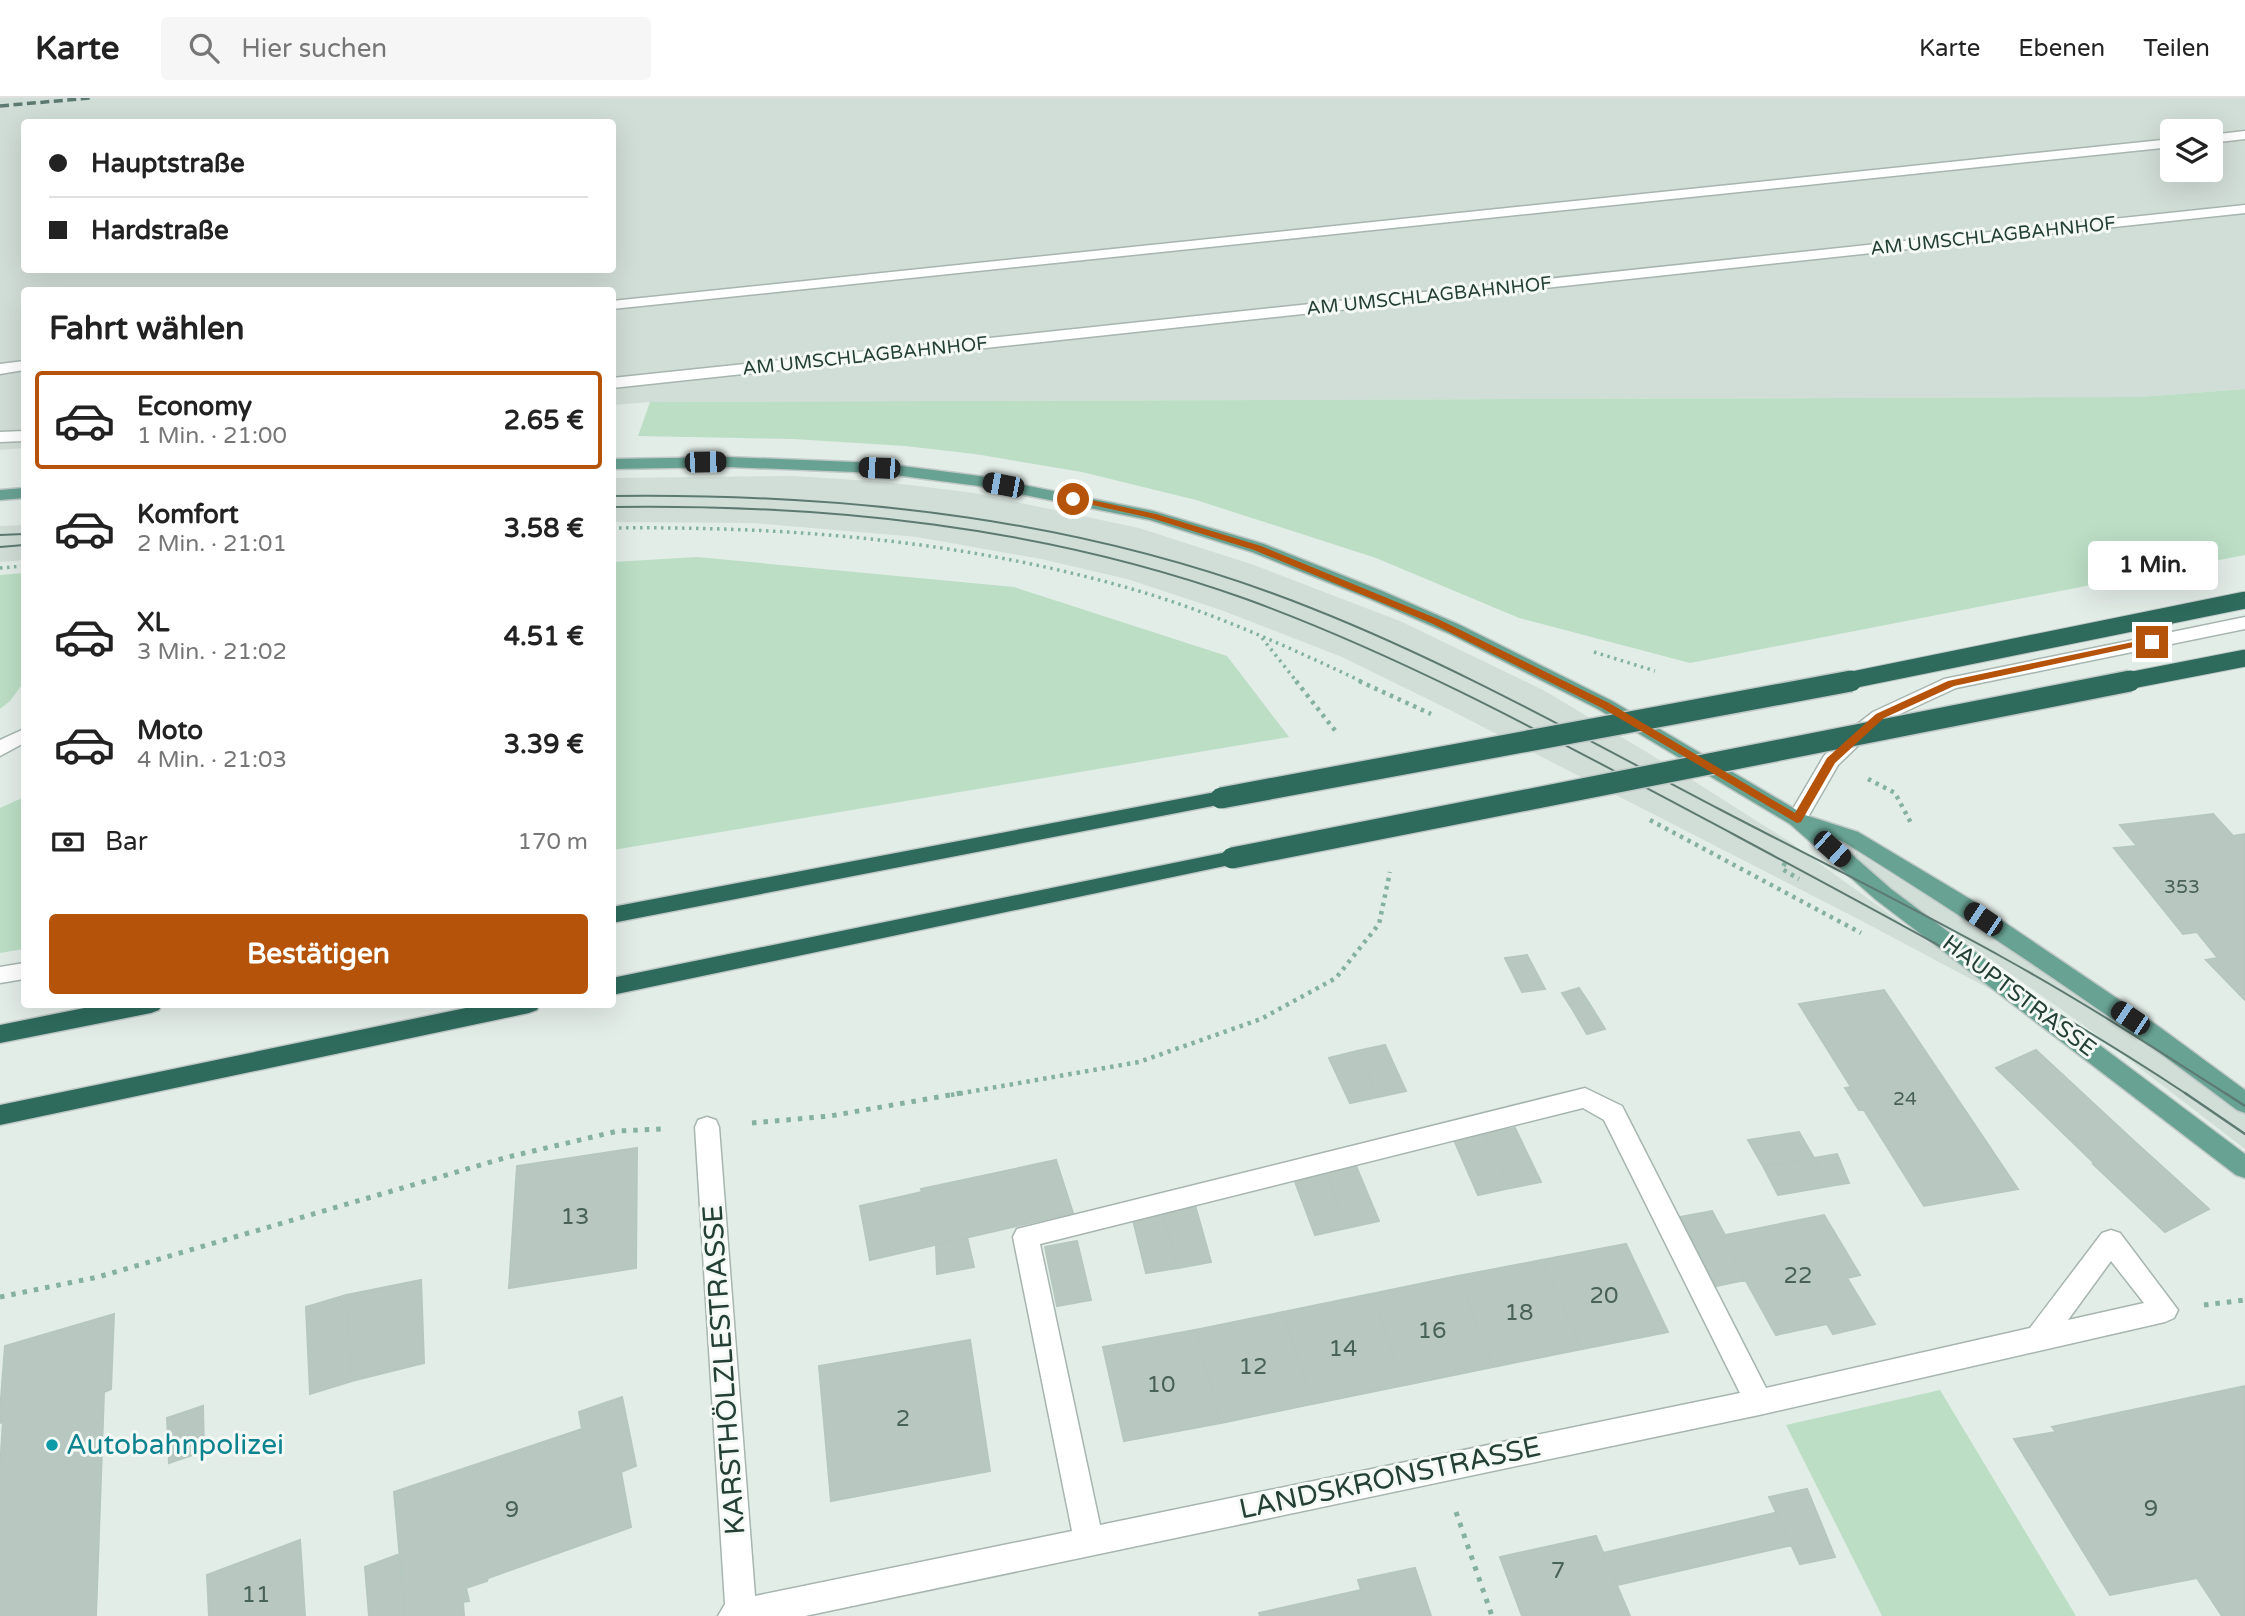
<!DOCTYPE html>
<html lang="de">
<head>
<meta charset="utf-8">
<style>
  :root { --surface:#fff; --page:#f6f6f6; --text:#222; --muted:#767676; --line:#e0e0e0; --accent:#b45309 }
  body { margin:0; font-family:"Varela Round",sans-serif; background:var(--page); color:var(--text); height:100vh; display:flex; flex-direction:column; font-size:26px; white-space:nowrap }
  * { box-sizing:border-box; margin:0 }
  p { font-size:23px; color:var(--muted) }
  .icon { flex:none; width:38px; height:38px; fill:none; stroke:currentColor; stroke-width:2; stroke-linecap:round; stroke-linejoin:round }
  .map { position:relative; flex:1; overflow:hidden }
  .details { position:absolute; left:21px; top:189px; width:595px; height:721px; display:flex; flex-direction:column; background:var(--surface); border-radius:7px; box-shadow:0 7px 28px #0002 }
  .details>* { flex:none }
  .guide { position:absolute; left:21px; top:21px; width:595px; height:154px; border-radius:7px; box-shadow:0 7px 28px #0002; display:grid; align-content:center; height:154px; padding:0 28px; background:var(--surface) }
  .fabs { position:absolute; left:2160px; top:21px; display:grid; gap:14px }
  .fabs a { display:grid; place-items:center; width:63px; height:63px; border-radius:7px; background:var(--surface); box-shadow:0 7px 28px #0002; font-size:35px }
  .end { position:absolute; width:32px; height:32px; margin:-16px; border:9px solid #b45309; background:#fff; box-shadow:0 0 0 4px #fff }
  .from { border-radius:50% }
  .bubble { position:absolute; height:49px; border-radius:7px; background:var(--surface); box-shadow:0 7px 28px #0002; font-size:23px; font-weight:700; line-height:49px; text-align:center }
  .car { position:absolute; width:21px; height:42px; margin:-21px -10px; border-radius:9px; box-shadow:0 0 5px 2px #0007; background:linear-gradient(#222 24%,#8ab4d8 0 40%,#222 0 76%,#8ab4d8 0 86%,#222 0) }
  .guide b { display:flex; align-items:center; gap:24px; height:66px; font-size:26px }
  .guide b+b { border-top:2px solid var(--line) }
  .guide i { width:18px; height:18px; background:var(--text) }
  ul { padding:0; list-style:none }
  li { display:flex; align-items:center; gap:21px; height:98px; margin:0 14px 10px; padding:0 14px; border:4px solid transparent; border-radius:7px }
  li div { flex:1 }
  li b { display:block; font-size:26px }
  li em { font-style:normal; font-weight:700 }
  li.current { border-color:var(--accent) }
  li>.icon { width:63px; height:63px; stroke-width:1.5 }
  h2 { padding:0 28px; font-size:32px; line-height:84px }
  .pay { display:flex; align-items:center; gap:18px; height:77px; padding:0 28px; font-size:26px }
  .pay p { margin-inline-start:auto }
  .action { display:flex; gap:14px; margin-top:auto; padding:14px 28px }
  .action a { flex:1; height:80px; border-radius:7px; background:var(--accent); color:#fff; font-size:28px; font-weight:700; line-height:80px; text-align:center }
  header { display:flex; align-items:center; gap:42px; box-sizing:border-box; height:98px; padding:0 35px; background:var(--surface); border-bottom:2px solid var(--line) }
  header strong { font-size:33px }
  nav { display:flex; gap:38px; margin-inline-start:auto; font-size:24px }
  .search { width:490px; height:63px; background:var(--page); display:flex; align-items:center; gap:18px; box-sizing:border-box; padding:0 24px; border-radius:7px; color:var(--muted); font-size:26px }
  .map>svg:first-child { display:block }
  .built { fill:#d1ddd7; fill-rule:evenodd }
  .green { fill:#bcdec5 }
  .building { fill:#b8c8c1; stroke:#b6c7bf; stroke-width:2 }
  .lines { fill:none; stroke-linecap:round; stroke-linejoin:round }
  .minor-casing { stroke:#a6b5af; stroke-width:3 }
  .major-casing { stroke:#c1c9c7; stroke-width:3 }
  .highway-casing { stroke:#c1c9c7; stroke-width:3 }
  .path-far2 { stroke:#84b1a1; stroke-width:3.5; stroke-dasharray:2.5 4.5; stroke-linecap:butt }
  .path-far1 { stroke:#84b1a1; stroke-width:4.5; stroke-dasharray:3.5 5; stroke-linecap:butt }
  .path { stroke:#84b1a1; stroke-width:5; stroke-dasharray:4.5 7; stroke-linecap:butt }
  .minor { fill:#fff; fill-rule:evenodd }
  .major { fill:#68a292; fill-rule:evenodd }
  .highway { fill:#2e6b5d; fill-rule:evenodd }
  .tram-far1 { stroke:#5d7a72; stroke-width:2 }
  .tram { stroke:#5d7a72; stroke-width:2.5 }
  .rail { stroke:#5d7a72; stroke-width:3.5; stroke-dasharray:9 4.5; stroke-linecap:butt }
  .highway-bridge-far1-casing { stroke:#c1c9c7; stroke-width:19; stroke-linecap:butt }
  .highway-bridge-casing { stroke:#c1c9c7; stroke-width:24; stroke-linecap:butt }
  .highway-bridge-far1 { stroke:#2e6b5d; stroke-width:17 }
  .highway-bridge { stroke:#2e6b5d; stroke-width:21 }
  .route { fill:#b45309 }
  .culture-dot { fill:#0f9aa8; stroke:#f4f9f6; stroke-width:2.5 }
  .labels { text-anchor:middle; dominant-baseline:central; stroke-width:6; stroke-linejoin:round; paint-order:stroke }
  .far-street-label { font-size:19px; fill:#233f36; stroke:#f4f9f6 }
  .number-label { font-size:19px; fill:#486159 }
  .street-label { font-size:23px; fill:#233f36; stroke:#f4f9f6 }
  .near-number-label { font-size:23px; fill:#486159 }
  .near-street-label { font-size:28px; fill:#233f36; stroke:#f4f9f6 }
  .near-culture-label { font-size:28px; fill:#0d838f; stroke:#f4f9f6; text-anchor:start }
</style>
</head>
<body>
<header>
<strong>Karte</strong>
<div class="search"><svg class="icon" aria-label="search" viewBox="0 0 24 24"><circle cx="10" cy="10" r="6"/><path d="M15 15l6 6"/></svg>Hier suchen</div>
<nav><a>Karte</a><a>Ebenen</a><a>Teilen</a></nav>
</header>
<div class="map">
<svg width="2245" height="1518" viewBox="0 0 2245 1518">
  <rect width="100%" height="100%" fill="#e3ede8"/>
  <path class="built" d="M0,0H2245V291L2139,299L650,304L613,307L612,192H24V350L0,352ZM24,24H612V172H24ZM2172,33H2210V72H2172Z
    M794,378L886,384L974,395L1139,430L1254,467L1400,523L1545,593L1678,673L1790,744L2001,897L1860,822L1450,612L1342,559L1221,512L1127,481L1041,461L917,439L752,425L613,424V380Z
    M24,427V462L0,464V428Z
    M1856,754L2060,881L2245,1016V1051L2097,937L1868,774L1855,759Z"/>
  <path class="green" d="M2245,291V457L1690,565L1519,520L1376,460L1196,402L1082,374L975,356L905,348L793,341L638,338L650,304L2139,299Z
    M697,459L1014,489L1227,558L1289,639L613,752V464Z
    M24,475V584L10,603L0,611V477Z
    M24,699V851L0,855V710Z
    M1940,1292L2076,1518H1882L1786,1327Z"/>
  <path class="building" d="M2213,716L2233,738L2245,736V902L2206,862L2218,860L2197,834L2183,836L2114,750L2137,748L2120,727Z
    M1527,857L1545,891L1522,894L1505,860Z
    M1579,890L1589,905L1571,909L1562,895Z
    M1884,892L2018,1091L1924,1108L1864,1012H1859L1845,990L1851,989L1799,906Z
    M1589,905L1605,931L1587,936L1571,909Z
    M1385,947L1406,993L1378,999L1357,953Z
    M2036,952L2135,1044L2094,1065L1996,970Z
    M1357,953L1378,999L1350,1005L1329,960Z
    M1515,1030L1541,1084L1510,1090L1484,1036Z
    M1799,1034L1814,1060L1763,1068L1748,1042Z
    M1484,1036L1510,1090L1478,1097L1454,1042Z
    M2135,1044L2209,1111L2165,1134L2093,1066Z
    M637,1050L636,1170L509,1190L517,1068Z
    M1837,1056L1849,1085L1830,1088L1814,1060Z
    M1814,1060L1830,1088L1778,1097L1763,1068Z
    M1056,1062L1073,1115L870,1162L860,1108L922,1094L921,1091Z
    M1356,1068L1379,1123L1347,1130L1326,1074Z
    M1326,1074L1347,1130L1315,1137L1294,1081Z
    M1195,1107L1211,1164L1178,1170L1162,1113Z
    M1162,1113L1178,1170L1146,1175L1132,1118Z
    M1712,1113L1725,1137L1721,1138L1745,1182L1716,1188L1680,1119Z
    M1824,1117L1860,1177L1847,1180L1875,1226L1833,1236L1827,1226L1776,1237L1721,1138Z
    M967,1139L974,1169L937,1176L936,1147Z
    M1077,1143L1091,1202L1057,1208L1045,1149Z
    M1626,1146L1668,1234L1582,1251L1542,1162Z
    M1542,1162L1582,1251L1493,1269L1458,1178Z
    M1458,1178L1493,1269L1405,1287L1371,1196Z
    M421,1182L424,1265L352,1283L346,1197Z
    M1371,1196L1405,1287L1312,1306L1283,1214Z
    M346,1197L352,1283L310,1296L306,1209Z
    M1283,1214L1312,1306L1221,1325L1195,1232Z
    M114,1216L111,1291L104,1294L96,1518H0V1369L3,1324L0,1325V1314L5,1248Z
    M1195,1232L1221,1325L1124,1343L1103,1249Z
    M970,1242L990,1373L831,1403L819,1268Z
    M2245,1288V1518H2222L2197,1480L2110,1497L2014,1341L2056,1334L2052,1329Z
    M622,1299L636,1368L621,1374L631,1429L488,1480L487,1483L466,1490L469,1503L463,1504L464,1518H405L394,1394L582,1331L579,1314Z
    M203,1308L204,1353L169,1365L167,1320Z
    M1807,1391L1835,1459L1800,1466L1769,1399Z
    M1775,1415L1792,1447L1617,1487L1603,1455Z
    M1596,1438L1630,1518H1522L1500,1459Z
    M300,1442L305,1518H209L207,1477Z
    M400,1456L405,1518H369L365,1469Z
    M1415,1470L1431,1518H1369L1358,1482Z
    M1361,1492L1369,1518H1260L1259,1515Z"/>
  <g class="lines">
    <defs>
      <path id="minor" d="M2245,33V41L2210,45V37Z
        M2172,41V49L612,211V203Z
        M2245,107V115L612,290V280Z
        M24,263V272L0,276V266Z
        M24,333V343L0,344V334Z
        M2245,519V531L1956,590L1887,622L1865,641L1838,667L1804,726H1790L1787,721L1824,658L1851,631L1873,614L1944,581Z
        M24,631V645L0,658V642Z
        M24,865V881L0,885V869Z
        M1585,990L1622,1008L1766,1290L2030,1230L2102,1135L2111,1132L2120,1135L2178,1212L2174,1220L2165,1224L1759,1317L805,1518H718L725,1506L695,1029L698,1022L707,1019L716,1022L719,1029L755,1498L1072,1433L1013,1139L1017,1131ZM1583,1010L1604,1022L1740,1295L1100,1427L1040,1146ZM2111,1163L2144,1205L2068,1222Z"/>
      <path id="major" d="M728,359L879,365L979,378L1153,413L1264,446L1382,493L1460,527L1612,603L1805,717L1858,734L1970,801L2158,928L2245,992V1015L2237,1012C2110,916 1979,828 1844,744L1833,740L1891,791L2245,1056V1080L2236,1077L1875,801L1790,726L1598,611L1448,535L1370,501L1252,454L1150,422L979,388L879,375L728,369L612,371V361Z
        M24,390V400L0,402V392Z"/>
      <path id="highway" d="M1221,693L1228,695L1231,700L1228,705L612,825V809Z
        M1232,753L1239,755L1243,760L1239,765L612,897V880Z
        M104,906H162L159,912L151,915L0,945V927Z
        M485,906H540L537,912L529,915L0,1027V1007Z"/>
    </defs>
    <use href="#minor" class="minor-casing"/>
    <use href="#major" class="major-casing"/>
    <use href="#highway" class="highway-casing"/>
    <path class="path-far2" d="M612,430C788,428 962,442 1132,491C1212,514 1288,549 1363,584
      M0,470L24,468
      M1262,540L1297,584
      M1594,554L1655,573"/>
    <path class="path-far1" d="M1296,583L1337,635
      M1359,583L1431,616
      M1868,681L1895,695L1911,725
      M1650,722L1861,835
      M1785,765L1782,771L1799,781
      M951,997L1139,964L1261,921L1336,880L1379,826L1390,774"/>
    <path class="path" d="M752,1025L830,1018L961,995
      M0,1199L98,1179L508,1059L618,1033L663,1031
      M2204,1207L2245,1202
      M1456,1414L1492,1518"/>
    <use href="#minor" class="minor"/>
    <use href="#major" class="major"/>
    <use href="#highway" class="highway"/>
    <path class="tram-far1" d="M612,398C851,395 1088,421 1311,510C1453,566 1587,642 1721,712C1815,761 1910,808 2002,859C2080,902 2153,949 2228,997
      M612,409C827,406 1042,428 1246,501C1416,563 1574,652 1733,736C1887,819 2042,900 2188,997
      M0,437L24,436
      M0,449L24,447"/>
    <path class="tram" d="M2185,995L2245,1036
      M2225,995L2245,1008"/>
    <path class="rail" d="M0,8L90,0"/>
    <defs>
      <path id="highway-bridge-far1" d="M1842,584L2245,502
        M2122,584L2245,560"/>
      <path id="highway-bridge" d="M1221,700L1851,583
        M1232,760L2130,583"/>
    </defs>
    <use href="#highway-bridge-far1" class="highway-bridge-far1-casing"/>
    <use href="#highway-bridge" class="highway-bridge-casing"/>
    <use href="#highway-bridge-far1" class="highway-bridge-far1"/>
    <use href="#highway-bridge" class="highway-bridge"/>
  </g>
  <path class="route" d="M1073,398L1156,416L1261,448L1438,521L1609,605L1795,715L1827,660L1876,616L1948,583L2152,540L2157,544L1954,588L1884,620L1835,665L1801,724L1797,725L1602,610L1431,525L1254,452L1151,420L1070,402V399Z"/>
  <circle class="culture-dot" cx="52" cy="1347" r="7"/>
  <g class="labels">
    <g class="far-street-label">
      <text transform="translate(1993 138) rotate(-6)">AM UMSCHLAGBAHNHOF</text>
      <text transform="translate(1429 198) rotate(-6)">AM UMSCHLAGBAHNHOF</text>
      <text transform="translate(865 258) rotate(-6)">AM UMSCHLAGBAHNHOF</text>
    </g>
    <g class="number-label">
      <text x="2182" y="789">353</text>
      <text x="1905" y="1001">24</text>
    </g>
    <g class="street-label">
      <text transform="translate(2019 898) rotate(37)">HAUPTSTRASSE</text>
    </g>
    <g class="near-number-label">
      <text x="575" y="1119">13</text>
      <text x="1798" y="1178">22</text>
      <text x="1604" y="1198">20</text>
      <text x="1519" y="1215">18</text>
      <text x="1432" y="1233">16</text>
      <text x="1343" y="1251">14</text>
      <text x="1253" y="1269">12</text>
      <text x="1161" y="1287">10</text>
      <text x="903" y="1321">2</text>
      <text x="2151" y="1411">9</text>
      <text x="512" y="1412">9</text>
      <text x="1558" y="1473">7</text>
      <text x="256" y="1497">11</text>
    </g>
    <g class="near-street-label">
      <text transform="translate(724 1272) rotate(-94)">KARSTHÖLZLESTRASSE</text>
      <text transform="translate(1390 1380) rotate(-12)">LANDSKRONSTRASSE</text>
    </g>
    <g class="near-culture-label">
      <text x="66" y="1347">Autobahnpolizei</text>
    </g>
  </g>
</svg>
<div class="fabs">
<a><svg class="icon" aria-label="layers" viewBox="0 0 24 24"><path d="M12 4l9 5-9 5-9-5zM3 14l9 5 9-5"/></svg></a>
</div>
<i class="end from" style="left:1073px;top:401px"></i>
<i class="end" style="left:2152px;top:544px"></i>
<div class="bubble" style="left:2088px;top:443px;width:130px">1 Min.</div>
<i class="car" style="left:705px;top:364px;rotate:89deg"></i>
<i class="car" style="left:879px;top:370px;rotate:272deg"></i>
<i class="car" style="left:1003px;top:387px;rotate:281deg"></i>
<i class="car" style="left:1832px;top:751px;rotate:132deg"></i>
<i class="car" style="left:1983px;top:821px;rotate:304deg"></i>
<i class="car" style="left:2130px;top:920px;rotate:304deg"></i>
<div class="guide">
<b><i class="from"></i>Hauptstraße</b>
<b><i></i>Hardstraße</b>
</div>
<section class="details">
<h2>Fahrt wählen</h2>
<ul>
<li class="current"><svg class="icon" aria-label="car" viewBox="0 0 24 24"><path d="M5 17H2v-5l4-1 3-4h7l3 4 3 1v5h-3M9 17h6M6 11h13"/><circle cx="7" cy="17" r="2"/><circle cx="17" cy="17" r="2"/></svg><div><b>Economy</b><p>1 Min. · 21:00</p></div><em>2.65 €</em></li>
<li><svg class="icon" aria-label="car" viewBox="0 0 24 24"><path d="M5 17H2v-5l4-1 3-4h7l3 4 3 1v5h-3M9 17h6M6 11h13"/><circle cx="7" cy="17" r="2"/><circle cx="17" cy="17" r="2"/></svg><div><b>Komfort</b><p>2 Min. · 21:01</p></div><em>3.58 €</em></li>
<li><svg class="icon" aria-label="car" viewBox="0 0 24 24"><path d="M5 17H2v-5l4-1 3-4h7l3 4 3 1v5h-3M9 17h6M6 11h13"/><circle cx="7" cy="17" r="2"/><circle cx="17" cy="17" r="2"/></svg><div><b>XL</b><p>3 Min. · 21:02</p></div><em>4.51 €</em></li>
<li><svg class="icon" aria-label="car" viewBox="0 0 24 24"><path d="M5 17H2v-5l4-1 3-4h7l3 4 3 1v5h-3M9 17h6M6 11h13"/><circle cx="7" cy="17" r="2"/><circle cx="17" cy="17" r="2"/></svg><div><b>Moto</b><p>4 Min. · 21:03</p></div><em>3.39 €</em></li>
</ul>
<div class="pay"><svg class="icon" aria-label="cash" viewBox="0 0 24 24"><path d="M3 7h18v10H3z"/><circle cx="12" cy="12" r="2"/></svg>Bar<p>170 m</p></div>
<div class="action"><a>Bestätigen</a></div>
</section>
</div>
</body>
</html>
